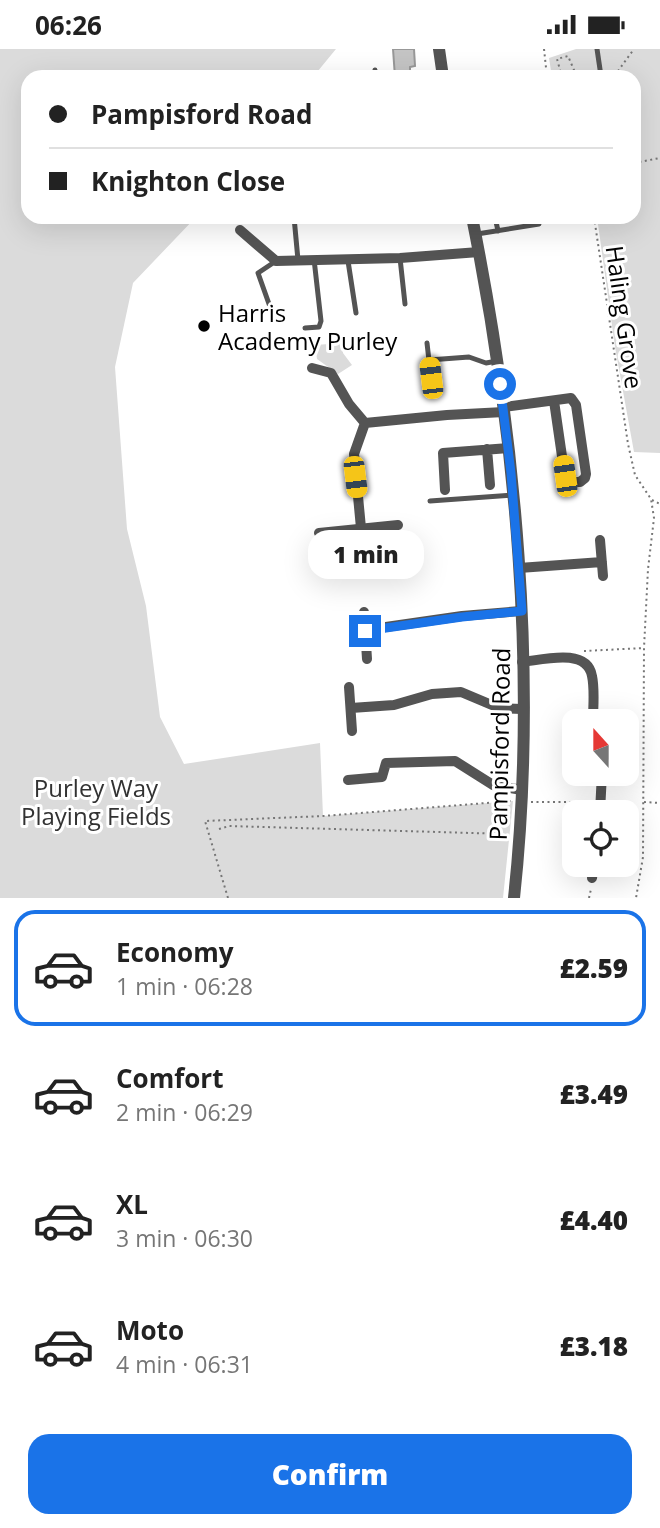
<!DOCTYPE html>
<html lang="en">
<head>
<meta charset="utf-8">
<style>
  :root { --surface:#fff; --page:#f2f2f2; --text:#222; --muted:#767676; --line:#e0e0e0; --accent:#1a73e8 }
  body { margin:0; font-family:"Open Sans",sans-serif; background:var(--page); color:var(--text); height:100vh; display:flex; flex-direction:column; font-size:26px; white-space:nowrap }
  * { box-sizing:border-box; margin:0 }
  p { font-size:23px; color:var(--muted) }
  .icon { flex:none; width:38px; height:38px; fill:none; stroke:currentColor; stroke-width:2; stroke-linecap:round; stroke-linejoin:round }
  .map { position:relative; height:849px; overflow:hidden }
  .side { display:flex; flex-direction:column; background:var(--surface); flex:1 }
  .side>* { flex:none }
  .top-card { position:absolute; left:21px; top:21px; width:620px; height:154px; border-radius:21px; box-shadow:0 7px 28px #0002; display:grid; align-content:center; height:154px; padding:0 28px; background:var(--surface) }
  .needle { width:46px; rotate:339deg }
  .tools { position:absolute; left:562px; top:660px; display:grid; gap:14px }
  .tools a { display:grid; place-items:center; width:77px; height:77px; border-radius:14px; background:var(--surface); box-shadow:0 7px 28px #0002; font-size:35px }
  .end { position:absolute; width:32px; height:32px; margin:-16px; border:9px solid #1a73e8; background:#fff; box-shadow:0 0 0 4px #fff }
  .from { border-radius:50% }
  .bubble { position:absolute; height:49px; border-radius:21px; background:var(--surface); box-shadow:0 7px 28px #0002; font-size:23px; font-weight:800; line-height:49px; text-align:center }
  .car { position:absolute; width:21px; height:42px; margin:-21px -10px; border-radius:9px; box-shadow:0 0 5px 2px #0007; background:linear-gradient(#f5c518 24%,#345 0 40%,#f5c518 0 76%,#345 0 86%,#f5c518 0) }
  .top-card b { display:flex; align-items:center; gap:24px; height:66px; font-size:26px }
  .top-card b+b { border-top:2px solid var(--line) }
  .top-card i { width:18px; height:18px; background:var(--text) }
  ul { padding:12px 0 0; list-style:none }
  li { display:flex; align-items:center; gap:21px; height:116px; margin:0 14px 10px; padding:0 14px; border:4px solid transparent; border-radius:21px }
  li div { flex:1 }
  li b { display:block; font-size:26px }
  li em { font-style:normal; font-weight:800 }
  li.current { border-color:var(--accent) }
  li>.icon { width:63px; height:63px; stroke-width:1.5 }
  .primary-button { display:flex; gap:14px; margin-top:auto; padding:14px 28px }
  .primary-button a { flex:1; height:80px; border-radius:21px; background:var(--accent); color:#fff; font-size:28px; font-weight:800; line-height:80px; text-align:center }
  .status { display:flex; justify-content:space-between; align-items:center; height:49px; padding:0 35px; background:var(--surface); direction:ltr }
  .status svg { height:19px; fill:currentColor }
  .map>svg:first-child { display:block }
  .green { fill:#dbdbdb }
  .building { fill:#c4c4c4; stroke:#989898; stroke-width:2 }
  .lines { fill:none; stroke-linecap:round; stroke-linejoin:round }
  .path { stroke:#767676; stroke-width:2; stroke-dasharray:2 3.5; stroke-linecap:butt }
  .service { stroke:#545454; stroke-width:5 }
  .minor { stroke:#545454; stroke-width:10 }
  .tertiary { stroke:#545454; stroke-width:12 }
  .route { stroke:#1a73e8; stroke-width:9 }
  .poi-dot { fill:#000; stroke:#fff; stroke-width:2.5 }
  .labels { text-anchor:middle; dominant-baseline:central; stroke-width:6; stroke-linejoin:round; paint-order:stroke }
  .poi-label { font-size:24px; fill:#000; stroke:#fff; text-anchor:start }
  .street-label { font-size:24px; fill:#000; stroke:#fff }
  .park-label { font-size:24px; fill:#323232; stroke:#fff }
</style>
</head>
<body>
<div class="status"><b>06:26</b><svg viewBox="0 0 49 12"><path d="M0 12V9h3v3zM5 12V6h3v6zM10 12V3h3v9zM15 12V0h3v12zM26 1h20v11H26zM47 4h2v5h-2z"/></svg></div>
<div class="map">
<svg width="660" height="849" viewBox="0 0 660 849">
  <rect width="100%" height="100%" fill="#fff"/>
  <path class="green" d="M0,0H336L313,28H28V168H196L133,234L115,318L127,480L146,557L160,668L184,715L320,694L323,767L513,752L503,849H0Z
    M576,0H660V404L634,403L615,298L597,168H634V28H552L549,9Z
    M343,294V304L352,316L338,325L317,310L315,296Z"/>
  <path class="building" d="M393,0H414L415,17L410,18V23H416V28H395Z"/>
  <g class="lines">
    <path class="path" d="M544,0L547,28
      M608,27L618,22L634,0
      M562,28L557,10L568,7L577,28
      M634,114L660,109
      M594,168L628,395L635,426L651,450L654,469L648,520L644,599L643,808L636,849
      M652,451L660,455
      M584,602L644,599
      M531,753H592
      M644,753L660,754
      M219,780L229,777L507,785
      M228,849L205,772L323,767L511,752
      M589,849L591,840"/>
    <path class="service" d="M597,0L601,27
      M375,21L376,28
      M502,28L524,25L529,28
      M294,168L298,211
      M448,168V171
      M495,168L498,182
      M477,185L539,175L540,168
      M400,209L405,255
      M348,212L356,264
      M274,269L258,224L276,212
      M305,279L319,278L321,272L314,210
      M427,294L431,329
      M429,311L469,308L486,314L497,312
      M430,452L513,446"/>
    <path class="minor" d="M240,181L276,212L400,209L479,203
      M312,319L331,324L349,355L365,374
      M504,358L571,349L576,356L586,425L585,429L580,433H569L565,428L554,352
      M365,374L447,366L504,363
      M487,400L490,436
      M445,441L443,404L509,399
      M361,479L354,405L365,374
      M319,484L398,476
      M600,491L603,527
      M519,519L602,513
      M364,563L367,610
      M365,581L462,567L521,562
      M522,613C542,611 587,598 592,627C595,641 593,658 593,672
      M349,638L352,682
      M351,659L394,656L432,645L461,643L499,659L522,660
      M348,731L382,728L386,714L455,712L493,736L522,741
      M600,763L602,724
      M592,829L594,816"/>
    <path class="tertiary" d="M439,0L443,28
      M472,168C516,386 538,627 514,849"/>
  </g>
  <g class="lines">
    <path class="route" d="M365,582L462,568L522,562L511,424L500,335"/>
  </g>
  <circle class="poi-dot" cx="204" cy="277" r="7"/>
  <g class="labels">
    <g class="poi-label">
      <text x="218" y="263">Harris<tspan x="218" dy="28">Academy Purley</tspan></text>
    </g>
    <g class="street-label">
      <text transform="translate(625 268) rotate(82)">Haling Grove</text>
      <text transform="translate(499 695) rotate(-89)">Pampisford Road</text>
    </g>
    <g class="park-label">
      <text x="96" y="738">Purley Way<tspan x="96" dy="28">Playing Fields</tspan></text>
    </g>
  </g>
</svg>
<div class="tools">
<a><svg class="needle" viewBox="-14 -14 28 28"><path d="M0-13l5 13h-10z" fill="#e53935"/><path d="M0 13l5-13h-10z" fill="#767676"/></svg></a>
<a><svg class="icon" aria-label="locate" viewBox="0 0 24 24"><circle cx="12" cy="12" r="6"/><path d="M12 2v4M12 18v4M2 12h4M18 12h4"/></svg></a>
</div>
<i class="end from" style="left:500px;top:335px"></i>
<i class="end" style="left:365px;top:582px"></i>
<div class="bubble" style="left:308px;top:481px;width:116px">1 min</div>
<i class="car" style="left:431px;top:329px;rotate:353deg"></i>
<i class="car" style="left:565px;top:427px;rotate:352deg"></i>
<i class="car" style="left:355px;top:428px;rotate:173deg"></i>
<div class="top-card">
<b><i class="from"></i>Pampisford Road</b>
<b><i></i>Knighton Close</b>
</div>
</div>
<section class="side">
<ul>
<li class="current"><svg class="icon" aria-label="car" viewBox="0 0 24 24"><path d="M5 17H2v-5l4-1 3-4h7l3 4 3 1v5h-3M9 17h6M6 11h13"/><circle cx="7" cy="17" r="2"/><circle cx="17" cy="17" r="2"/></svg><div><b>Economy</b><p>1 min · 06:28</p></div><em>£2.59</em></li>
<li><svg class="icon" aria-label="car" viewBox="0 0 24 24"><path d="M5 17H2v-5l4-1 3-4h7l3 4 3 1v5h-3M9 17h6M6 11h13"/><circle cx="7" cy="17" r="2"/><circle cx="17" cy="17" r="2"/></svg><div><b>Comfort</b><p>2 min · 06:29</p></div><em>£3.49</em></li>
<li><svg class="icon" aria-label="car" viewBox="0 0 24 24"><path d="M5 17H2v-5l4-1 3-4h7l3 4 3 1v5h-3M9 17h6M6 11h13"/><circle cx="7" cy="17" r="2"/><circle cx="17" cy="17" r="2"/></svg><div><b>XL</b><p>3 min · 06:30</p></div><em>£4.40</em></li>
<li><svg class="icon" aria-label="car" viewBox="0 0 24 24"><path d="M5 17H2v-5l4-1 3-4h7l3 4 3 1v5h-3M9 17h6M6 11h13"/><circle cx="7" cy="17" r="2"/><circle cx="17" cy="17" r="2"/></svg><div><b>Moto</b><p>4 min · 06:31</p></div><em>£3.18</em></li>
</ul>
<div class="primary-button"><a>Confirm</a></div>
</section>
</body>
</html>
